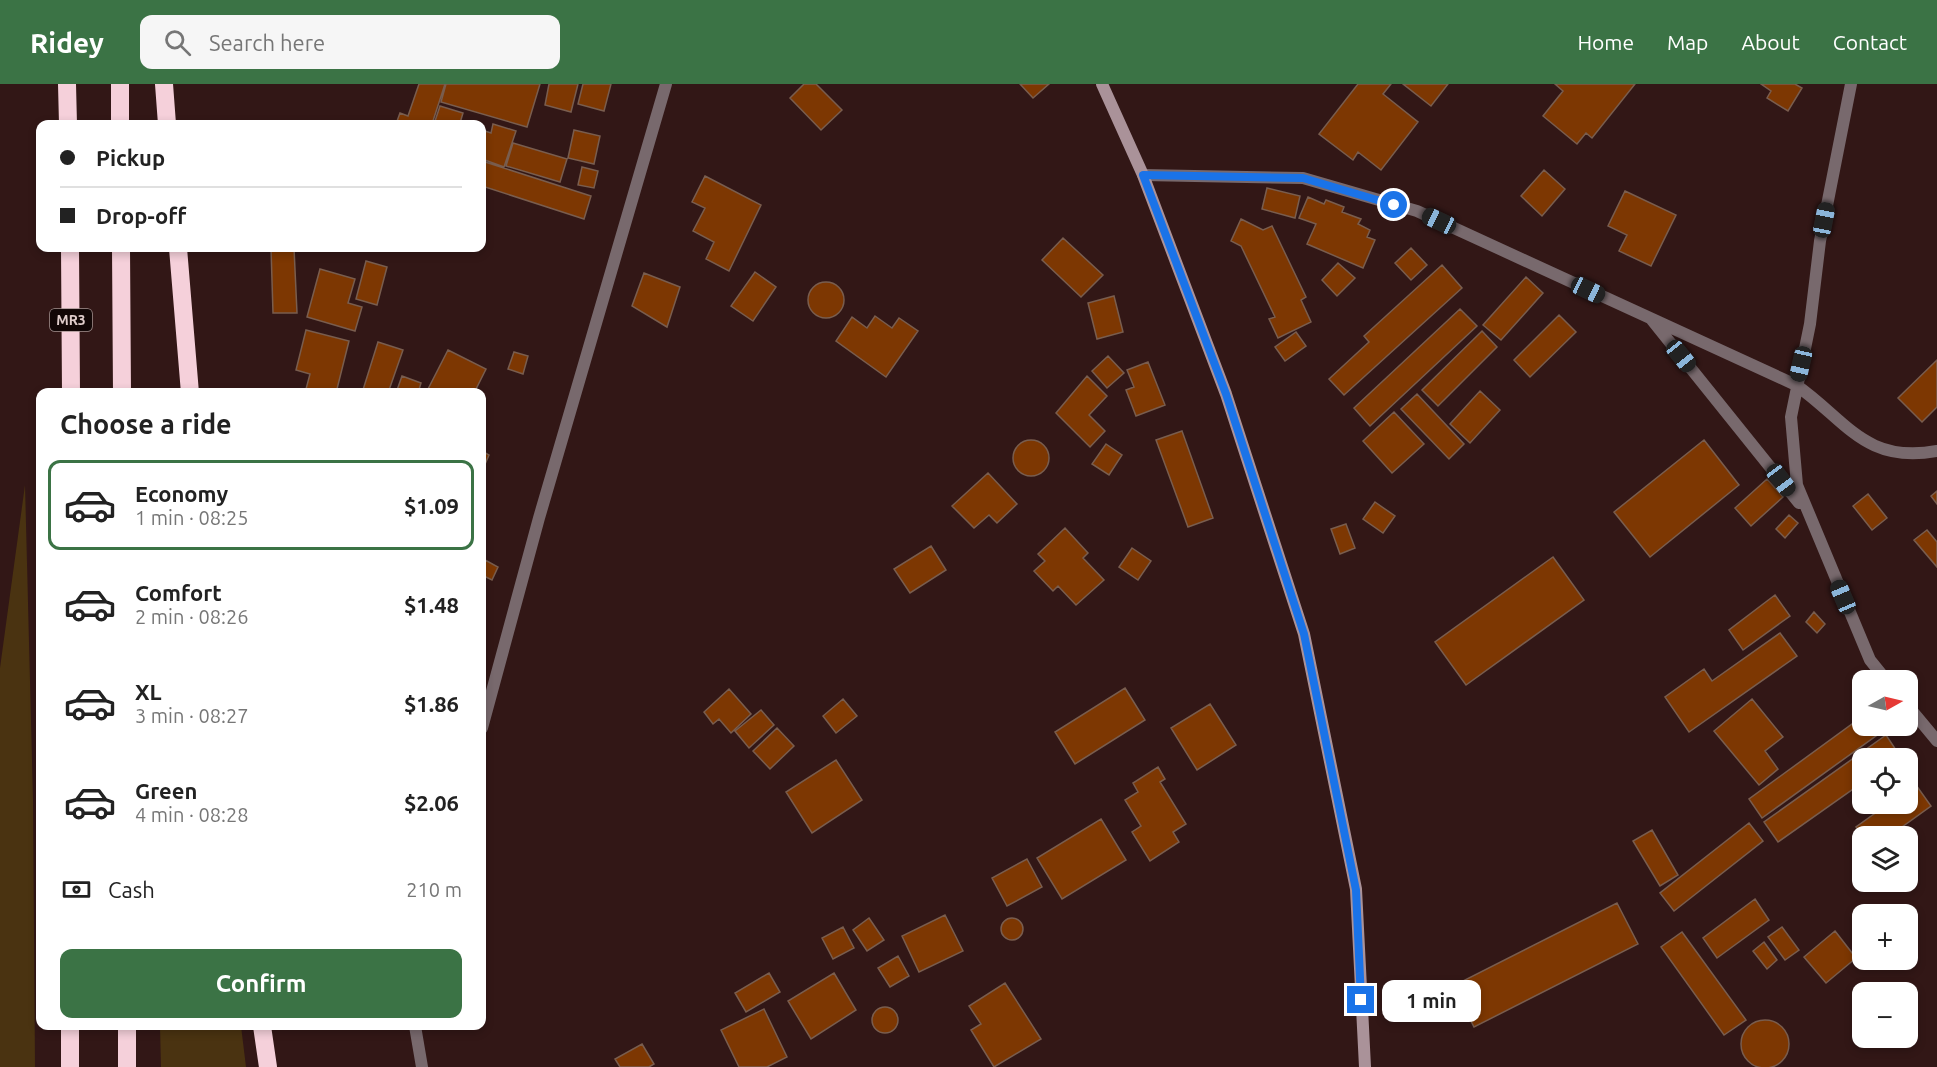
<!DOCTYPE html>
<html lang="en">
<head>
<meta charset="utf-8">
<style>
  :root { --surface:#fff; --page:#f6f6f6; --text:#222; --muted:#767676; --line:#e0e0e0; --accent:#3b7345 }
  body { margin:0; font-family:Ubuntu,sans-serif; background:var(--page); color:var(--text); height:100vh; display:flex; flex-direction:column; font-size:22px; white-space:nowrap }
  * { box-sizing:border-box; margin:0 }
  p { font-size:20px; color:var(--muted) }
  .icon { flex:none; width:33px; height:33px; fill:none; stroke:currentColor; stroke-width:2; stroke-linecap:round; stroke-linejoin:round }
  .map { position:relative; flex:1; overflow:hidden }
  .sheet { position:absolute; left:36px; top:304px; width:450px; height:642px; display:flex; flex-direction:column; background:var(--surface); border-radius:12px; box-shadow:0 3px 9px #0003 }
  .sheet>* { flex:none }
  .hud { position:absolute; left:36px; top:36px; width:450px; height:132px; border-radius:12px; box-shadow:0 3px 9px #0003; display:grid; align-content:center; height:132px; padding:0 24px; background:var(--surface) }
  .needle { width:39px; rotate:82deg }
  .tools { position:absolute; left:1852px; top:586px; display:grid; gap:12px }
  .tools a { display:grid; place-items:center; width:66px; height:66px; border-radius:12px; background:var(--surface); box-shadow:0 3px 9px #0003; font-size:30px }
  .end { position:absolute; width:27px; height:27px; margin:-14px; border:8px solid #1a73e8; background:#fff; box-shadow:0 0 0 3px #fff }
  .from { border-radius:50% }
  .bubble { position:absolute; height:42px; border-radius:12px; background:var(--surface); box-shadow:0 3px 9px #0003; font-size:20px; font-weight:700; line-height:42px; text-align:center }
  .car { position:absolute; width:18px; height:36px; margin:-18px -9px; border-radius:8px; box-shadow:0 0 4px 2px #0007; background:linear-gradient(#222 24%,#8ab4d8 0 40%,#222 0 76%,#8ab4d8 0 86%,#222 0) }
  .hud b { display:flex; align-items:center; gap:21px; height:57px; font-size:22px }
  .hud b+b { border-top:2px solid var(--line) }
  .hud i { width:15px; height:15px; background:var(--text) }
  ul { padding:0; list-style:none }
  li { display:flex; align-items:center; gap:18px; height:90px; margin:0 12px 9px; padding:0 12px; border:3px solid transparent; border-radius:12px }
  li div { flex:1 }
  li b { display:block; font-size:22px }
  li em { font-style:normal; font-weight:700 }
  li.selected { border-color:var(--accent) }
  li>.icon { width:54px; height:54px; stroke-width:1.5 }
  h2 { padding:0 24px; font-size:27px; line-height:72px }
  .pay { display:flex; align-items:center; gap:15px; height:66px; padding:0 24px; font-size:22px }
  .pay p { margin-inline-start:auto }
  .cta { display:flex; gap:12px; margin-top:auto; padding:12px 24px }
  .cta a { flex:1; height:69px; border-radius:12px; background:var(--accent); color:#fff; font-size:24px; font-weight:700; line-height:69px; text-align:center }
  header { display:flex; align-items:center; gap:36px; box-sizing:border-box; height:84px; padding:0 30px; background:var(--accent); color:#fff }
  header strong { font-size:28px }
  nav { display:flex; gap:33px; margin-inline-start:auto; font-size:21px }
  .search { width:420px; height:54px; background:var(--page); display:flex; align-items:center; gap:15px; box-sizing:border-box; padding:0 21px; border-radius:12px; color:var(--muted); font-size:22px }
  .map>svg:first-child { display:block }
  .green { fill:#4a3311 }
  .building { fill:#7d3702; stroke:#795d4e; stroke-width:1.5 }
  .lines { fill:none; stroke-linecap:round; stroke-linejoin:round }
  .street { stroke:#78696d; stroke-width:12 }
  .secondary { stroke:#aa9299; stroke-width:12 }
  .highway { stroke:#f5d0da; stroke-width:18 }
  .route { stroke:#1a73e8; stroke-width:8 }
  .labels { text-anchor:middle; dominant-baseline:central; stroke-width:5; stroke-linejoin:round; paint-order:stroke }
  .shield { fill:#120706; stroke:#a29290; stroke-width:1.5 }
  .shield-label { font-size:14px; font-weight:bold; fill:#e0cdcb }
</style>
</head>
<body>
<header>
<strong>Ridey</strong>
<div class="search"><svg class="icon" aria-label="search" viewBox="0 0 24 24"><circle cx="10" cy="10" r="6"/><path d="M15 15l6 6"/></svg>Search here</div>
<nav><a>Home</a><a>Map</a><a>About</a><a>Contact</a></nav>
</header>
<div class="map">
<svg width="1937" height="983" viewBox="0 0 1937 983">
  <rect width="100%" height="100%" fill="#321716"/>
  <path class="green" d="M25,401L33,715L35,983H0V584Z
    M160,942H241L246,983H161Z"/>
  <path class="building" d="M419,0H445L432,40H396L400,29L408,32Z
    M446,0H540L527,43L441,18Z
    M549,0H578L571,28L545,21Z
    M583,0H611L604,27L578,20Z
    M804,0H816L842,26L821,46L790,14Z
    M1020,0H1049L1033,14Z
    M1358,0H1391L1383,10L1418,38L1381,86L1358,68L1353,76L1319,50Z
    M1403,0H1448L1431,22Z
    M1555,0H1635L1592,54L1586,49L1577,60L1543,32L1563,7Z
    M1761,0H1795L1802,4L1788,27L1767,14L1771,7Z
    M440,22L463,29L460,39L465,40H434Z
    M493,40L516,47L504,83L482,75V46L491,49Z
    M574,46L600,52L594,80L568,74Z
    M513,59L567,75L560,98L506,82Z
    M482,77L591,112L584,135L482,102Z
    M582,83L598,87L594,104L578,101Z
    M1544,86L1565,105L1542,132L1521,112Z
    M705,92L761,121L729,187L706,175L714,158L693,147L705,124L692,118Z
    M1267,104L1300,112L1295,134L1262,125Z
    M1625,107L1676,131L1651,182L1619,167L1627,151L1608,142Z
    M1308,113L1324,120L1326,116L1344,123L1342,128L1361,135L1358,140L1370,146L1367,153L1375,156L1363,184L1307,160L1316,140L1299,134Z
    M1241,135L1263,146L1272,142L1306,213L1301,216L1311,238L1278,254L1269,235L1275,233L1241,162L1231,157Z
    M1063,154L1103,191L1081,213L1042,176Z
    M271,164H294L297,229H273Z
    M1411,164L1427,181L1411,196L1395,179Z
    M366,177L387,183L377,221L356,215Z
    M1338,179L1355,194L1337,212L1322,196Z
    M1442,181L1462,204L1344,311L1329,295L1369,258L1364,252Z
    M320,185L355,195L348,219L362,223L355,247L307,233Z
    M755,188L776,203L753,237L731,222Z
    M644,189L680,203L667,243L632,222Z
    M1526,193L1543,209L1501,256L1483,241Z
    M808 216a18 18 0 1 1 36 0a18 18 0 1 1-36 0Z
    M1114,212L1123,248L1097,255L1088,219Z
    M1460,225L1477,242L1370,342L1354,324Z
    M1559,231L1576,248L1530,293L1514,276Z
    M875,232L892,244L899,234L918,247L886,293L836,257L852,233L867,244Z
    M306,246L349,257L336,309L306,305L310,290L296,286Z
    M1482,247L1497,263L1438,322L1422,306Z
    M1296,248L1306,262L1285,277L1275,263Z
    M378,258L403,266L388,309H362Z
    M448,266L486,285L474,309L467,306L466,309H426Z
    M514,268L528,272L523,290L508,285Z
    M1108,272L1124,289L1107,304L1092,287Z
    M1937,276V323L1922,338L1898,314Z
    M1148,278L1165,321L1136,332L1126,306L1134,303L1127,286Z
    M402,292L421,299L418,309H396Z
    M1087,292L1107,312L1089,331L1105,347L1090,363L1056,329Z
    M1480,307L1500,326L1470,359L1450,340Z
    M1417,310L1464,360L1449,375L1401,325Z
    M1394,328L1424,360L1392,389L1363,357Z
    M1182,347L1213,434L1188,443L1156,356Z
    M1704,356L1739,401L1650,473L1614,428Z
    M1013 374a18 18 0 1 1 36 0a18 18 0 1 1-36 0Z
    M1106,360L1122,371L1109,391L1092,380Z
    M482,367L489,371L482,387Z
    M988,389L1017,420L997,439L989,431L974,444L952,422Z
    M1767,395L1783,413L1751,442L1735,424Z
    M1937,407V420L1931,412Z
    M1868,410L1887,434L1872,446L1853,422Z
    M1375,418L1395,432L1383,449L1363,435Z
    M1789,431L1798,439L1785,454L1776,445Z
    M1346,440L1355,464L1340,470L1331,445Z
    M1065,444L1088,469L1083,474L1104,496L1076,521L1058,502L1053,507L1034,487L1045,477L1038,470Z
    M1927,446L1937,458V483L1914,456Z
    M931,462L946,486L910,509L894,485Z
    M1132,464L1151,477L1138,496L1119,483Z
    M1553,473L1584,516L1466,601L1435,558Z
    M485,476L498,483L492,496L482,491Z
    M1775,511L1790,532L1743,566L1729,546Z
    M1814,528L1825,540L1817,549L1806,538Z
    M1780,549L1797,572L1689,648L1665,613L1704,585L1712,597Z
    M1125,604L1145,636L1075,680L1055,648Z
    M729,605L751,630L731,649L719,635L713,640L704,628Z
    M843,615L857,632L836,649L823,632Z
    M1752,615L1783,653L1765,667L1778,685L1759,701L1714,647Z
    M1210,620L1236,661L1197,686L1171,644Z
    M761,626L774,641L749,664L735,647Z
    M1863,632V642H1875L1880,649L1762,734L1749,715Z
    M777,644L794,662L770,685L753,667Z
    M1886,651L1900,672L1896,675H1863V698L1778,758L1764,738Z
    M836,676L862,716L812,749L786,708Z
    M1158,683L1165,695L1160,698L1186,740L1173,748L1179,758L1150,777L1132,748L1141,742L1125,716L1138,708L1133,699Z
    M1916,701L1931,722L1888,753H1863L1856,743L1888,720H1908V706Z
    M1101,735L1126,776L1062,815L1037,774Z
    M1749,739L1763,757L1674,827L1660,809Z
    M1652,746L1678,791L1660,802L1633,757Z
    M1027,775L1042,803L1007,822L992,794Z
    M1755,815L1769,836L1717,874L1703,854Z
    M1617,819L1638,860L1474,943L1453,902Z
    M945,831L963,867L919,888L902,852Z
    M869,834L884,856L867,867L853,846Z
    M1001 845a11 11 0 1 1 22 0a11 11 0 1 1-22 0Z
    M843,843L854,864L833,875L822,854Z
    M1782,843L1799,866L1785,876L1768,853Z
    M1835,847L1856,874L1826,899L1804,873Z
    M1682,848L1746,936L1724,951L1661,863Z
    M1764,858L1777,876L1767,885L1753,867Z
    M898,872L909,892L890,903L878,884Z
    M769,889L780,908L746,928L735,909Z
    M834,889L856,926L811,955L788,917Z
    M1005,899L1041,955L994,983L971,946L981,940L969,922Z
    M872 936a13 13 0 1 1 26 0a13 13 0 1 1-26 0Z
    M764,925L787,973L767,983H739L721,946Z
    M1741 960a24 24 0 1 1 48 0a24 24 0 1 1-48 0Z
    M642,960L654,980L649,983H620L615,975Z"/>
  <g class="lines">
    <path class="street" d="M1851,0L1820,157L1810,240L1791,333L1797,401L1870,576L1887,597
      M1143,91L1303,94L1417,127L1796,301C1847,337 1865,380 1937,367
      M1652,236L1799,419
      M1908,622L1937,657
      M482,644L539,434L666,0
      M415,942L422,983"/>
    <path class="secondary" d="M1102,0L1143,91L1226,310L1304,550L1356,805L1365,983"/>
    <path class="highway" d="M67,0L68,40
      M120,0V40
      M164,0L167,40
      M70,164L71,309
      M121,164L122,309
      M178,164L190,309
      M127,942V983
      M262,942L268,983
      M70,983V942"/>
  </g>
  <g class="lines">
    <path class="route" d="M1361,916L1356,806L1304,550L1226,310L1143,91L1303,94L1394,121"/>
  </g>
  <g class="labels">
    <rect class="shield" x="50" y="225" width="42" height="22" rx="4.5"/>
    <g class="shield-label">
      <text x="71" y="236">MR3</text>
    </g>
  </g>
</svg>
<div class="tools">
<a><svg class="needle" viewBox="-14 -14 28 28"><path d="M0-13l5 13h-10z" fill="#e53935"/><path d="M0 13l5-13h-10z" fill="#767676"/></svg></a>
<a><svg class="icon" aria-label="locate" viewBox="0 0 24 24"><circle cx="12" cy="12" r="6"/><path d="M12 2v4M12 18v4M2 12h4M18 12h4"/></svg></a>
<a><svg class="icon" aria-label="layers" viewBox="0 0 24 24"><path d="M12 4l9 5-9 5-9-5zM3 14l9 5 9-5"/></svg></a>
<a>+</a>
<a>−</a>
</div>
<i class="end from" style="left:1394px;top:121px"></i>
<i class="end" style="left:1361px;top:916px"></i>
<div class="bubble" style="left:1382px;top:896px;width:99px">1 min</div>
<i class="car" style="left:1824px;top:136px;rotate:11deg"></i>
<i class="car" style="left:1439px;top:137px;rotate:295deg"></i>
<i class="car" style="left:1588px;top:206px;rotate:115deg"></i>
<i class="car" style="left:1681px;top:272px;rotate:141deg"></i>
<i class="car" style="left:1801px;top:280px;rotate:193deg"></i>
<i class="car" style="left:1781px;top:396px;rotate:143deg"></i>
<i class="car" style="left:1843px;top:513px;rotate:337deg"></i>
<div class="hud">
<b><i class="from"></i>Pickup</b>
<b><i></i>Drop-off</b>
</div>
<section class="sheet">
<h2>Choose a ride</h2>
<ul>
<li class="selected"><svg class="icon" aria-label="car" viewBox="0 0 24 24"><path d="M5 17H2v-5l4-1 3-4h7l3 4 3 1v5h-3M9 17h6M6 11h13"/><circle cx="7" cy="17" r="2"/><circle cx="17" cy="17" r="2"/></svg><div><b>Economy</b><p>1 min · 08:25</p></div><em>$1.09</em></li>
<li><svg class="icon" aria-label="car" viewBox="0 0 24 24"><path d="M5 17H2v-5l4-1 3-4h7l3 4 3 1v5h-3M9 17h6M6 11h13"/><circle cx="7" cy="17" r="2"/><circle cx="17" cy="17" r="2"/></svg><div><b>Comfort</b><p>2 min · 08:26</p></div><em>$1.48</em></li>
<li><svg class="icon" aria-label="car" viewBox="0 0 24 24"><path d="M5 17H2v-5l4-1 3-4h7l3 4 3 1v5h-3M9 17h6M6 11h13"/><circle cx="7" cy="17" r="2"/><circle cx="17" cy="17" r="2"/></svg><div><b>XL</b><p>3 min · 08:27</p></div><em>$1.86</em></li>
<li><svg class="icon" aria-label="car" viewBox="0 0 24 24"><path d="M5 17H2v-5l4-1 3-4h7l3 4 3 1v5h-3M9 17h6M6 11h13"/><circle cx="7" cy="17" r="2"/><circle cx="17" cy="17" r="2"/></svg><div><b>Green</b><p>4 min · 08:28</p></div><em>$2.06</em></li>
</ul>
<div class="pay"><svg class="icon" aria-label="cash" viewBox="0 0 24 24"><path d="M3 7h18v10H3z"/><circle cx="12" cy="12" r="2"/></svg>Cash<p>210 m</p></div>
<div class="cta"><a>Confirm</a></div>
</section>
</div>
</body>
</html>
